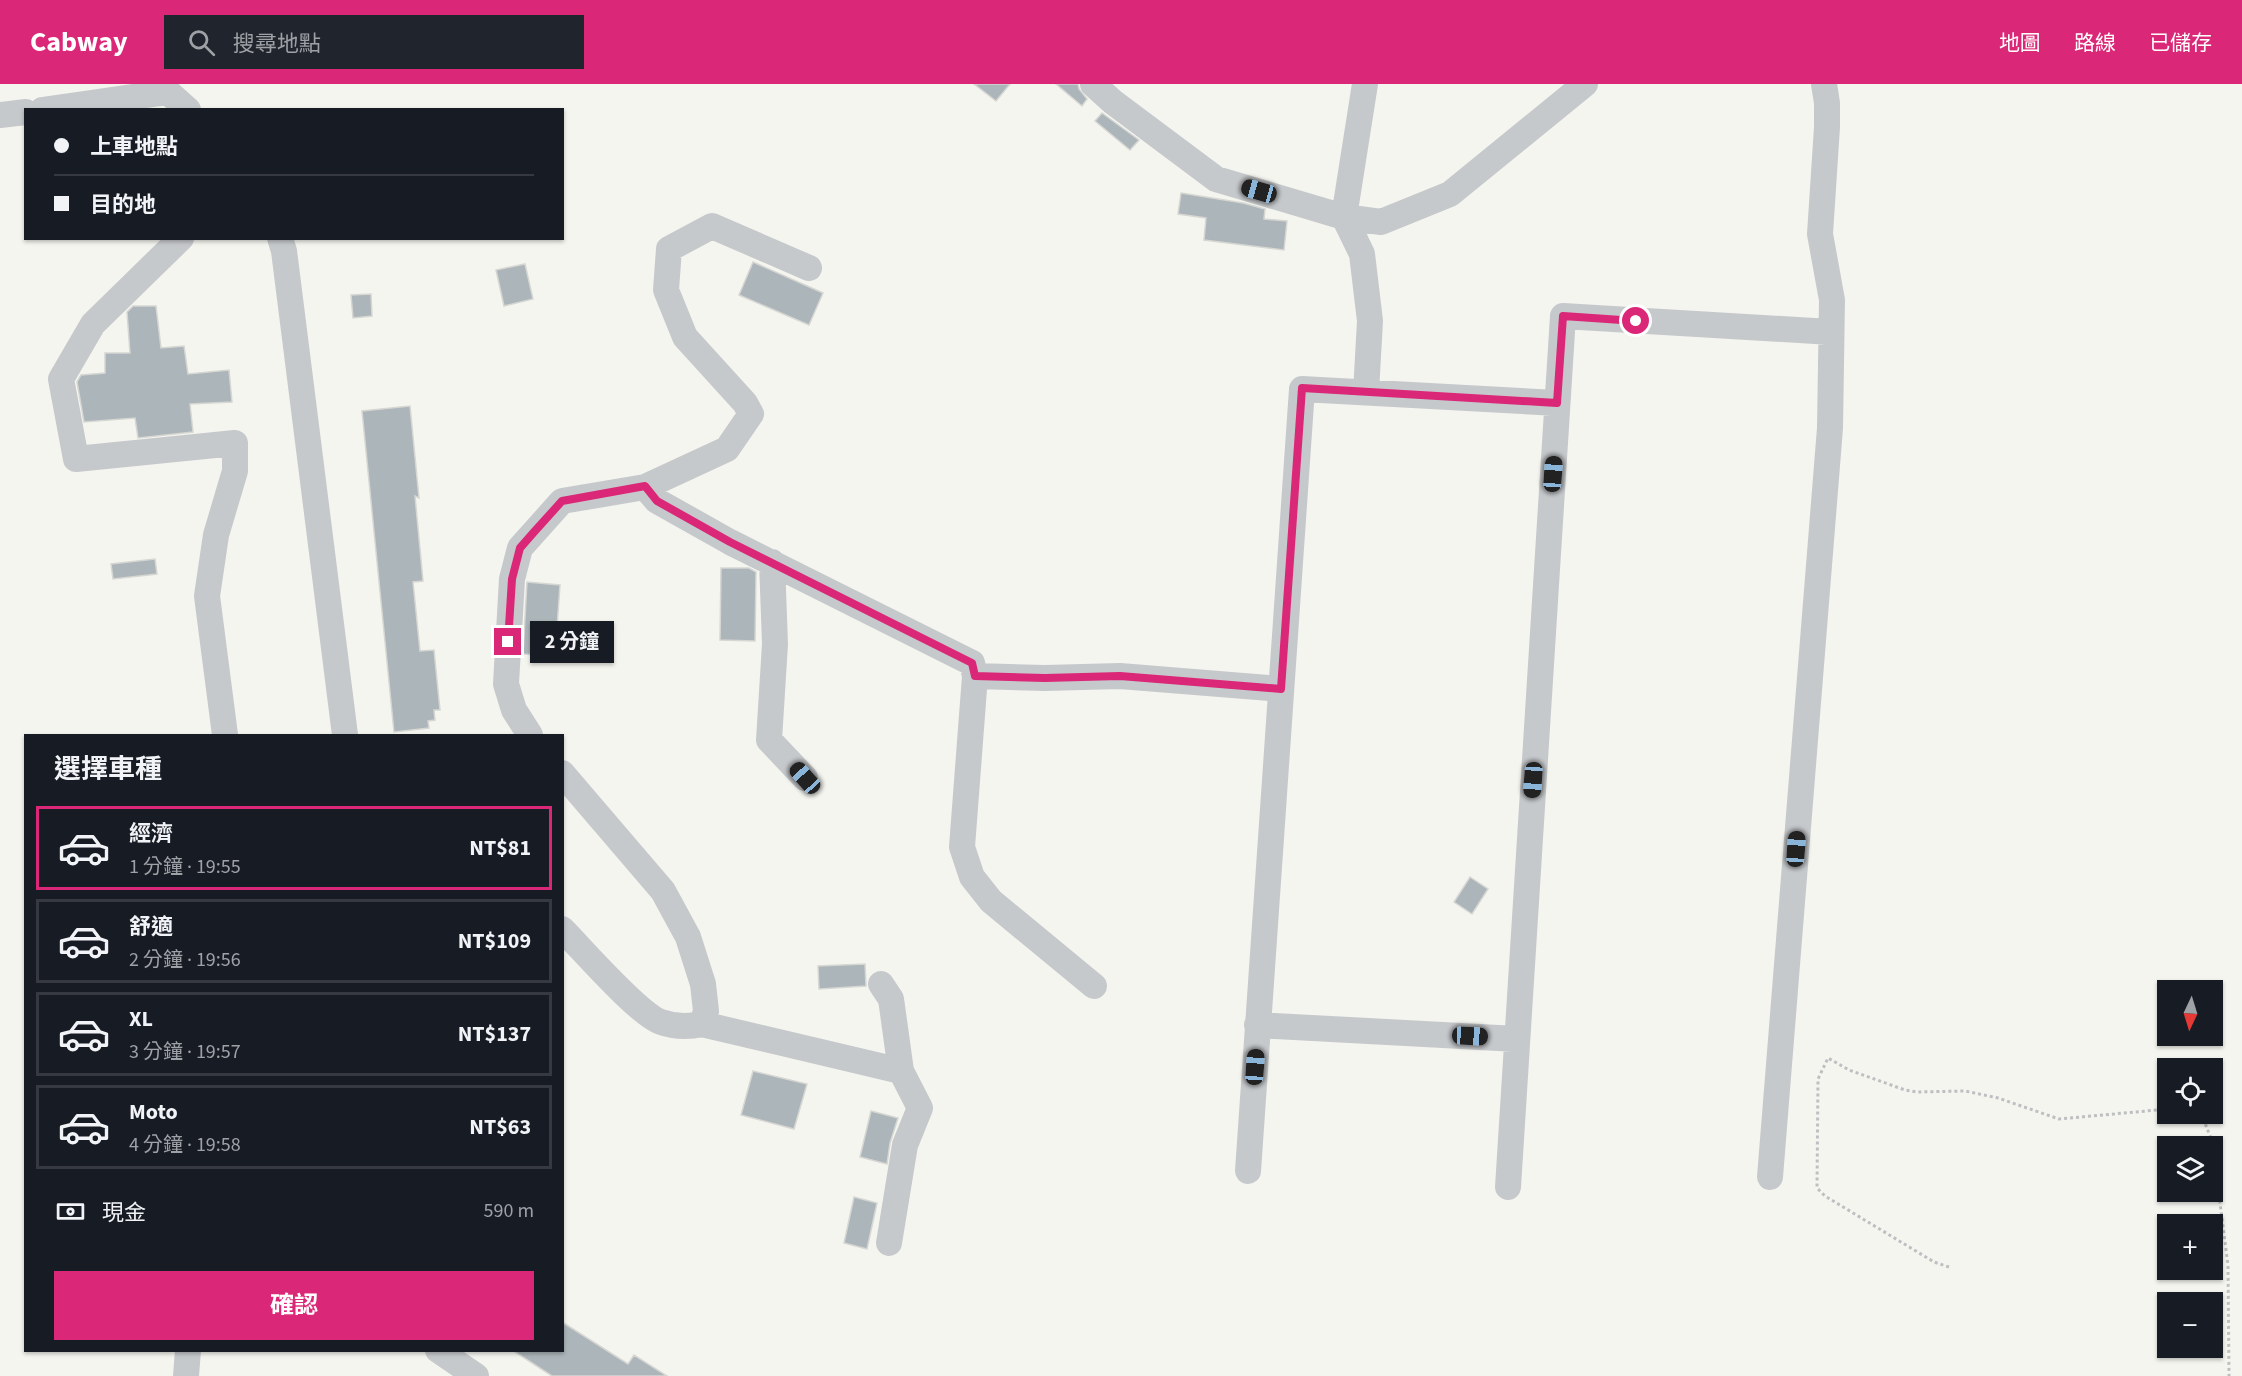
<!DOCTYPE html>
<html lang="zh-TW">
<head>
<meta charset="utf-8">
<style>
  :root { --surface:#171b24; --page:#20242c; --text:#f1f3f6; --muted:#9ea1a6; --line:#363941; --accent:#db2777 }
  body { margin:0; font-family:"Source Sans 3","Noto Sans TC",sans-serif; background:var(--page); color:var(--text); height:100vh; display:flex; flex-direction:column; font-size:22px; white-space:nowrap }
  * { box-sizing:border-box; margin:0 }
  p { font-size:20px; color:var(--muted) }
  .icon { flex:none; width:33px; height:33px; fill:none; stroke:currentColor; stroke-width:2; stroke-linecap:round; stroke-linejoin:round }
  .map { position:relative; flex:1; overflow:hidden }
  .panel { position:absolute; left:24px; top:650px; width:540px; height:618px; display:flex; flex-direction:column; background:var(--surface); border-radius:0px; box-shadow:0 2px 4px #0004 }
  .panel>* { flex:none }
  .hud { position:absolute; left:24px; top:24px; width:540px; height:132px; border-radius:0px; box-shadow:0 2px 4px #0004; display:grid; align-content:center; height:132px; padding:0 30px; background:var(--surface) }
  .needle { width:39px; rotate:184deg }
  .buttons { position:absolute; left:2157px; top:896px; display:grid; gap:12px }
  .buttons a { display:grid; place-items:center; width:66px; height:66px; border-radius:0px; background:var(--surface); box-shadow:0 2px 4px #0004; font-size:30px }
  .end { position:absolute; width:27px; height:27px; margin:-14px; border:8px solid #db2777; background:#fff; box-shadow:0 0 0 3px #fff }
  .from { border-radius:50% }
  .bubble { position:absolute; height:42px; border-radius:0px; background:var(--surface); box-shadow:0 2px 4px #0004; font-size:20px; font-weight:700; line-height:42px; text-align:center }
  .car { position:absolute; width:18px; height:36px; margin:-18px -9px; border-radius:8px; box-shadow:0 0 4px 2px #0007; background:linear-gradient(#222 24%,#8ab4d8 0 40%,#222 0 76%,#8ab4d8 0 86%,#222 0) }
  .hud b { display:flex; align-items:center; gap:21px; height:57px; font-size:22px }
  .hud b+b { border-top:2px solid var(--line) }
  .hud i { width:15px; height:15px; background:var(--text) }
  ul { padding:0; list-style:none }
  li { display:flex; align-items:center; gap:18px; height:84px; margin:0 12px 9px; padding:0 18px; border:3px solid var(--line); border-radius:0px }
  li div { flex:1 }
  li b { display:block; font-size:22px }
  li em { font-style:normal; font-weight:700 }
  li.current { border-color:var(--accent) }
  li>.icon { width:54px; height:54px; stroke-width:1.5 }
  h2 { padding:0 30px; font-size:27px; line-height:72px }
  .pay { display:flex; align-items:center; gap:15px; height:66px; padding:0 30px; font-size:22px }
  .pay p { margin-inline-start:auto }
  .action { display:flex; gap:12px; margin-top:auto; padding:12px 30px }
  .action a { flex:1; height:69px; border-radius:0px; background:var(--accent); color:#fff; font-size:24px; font-weight:700; line-height:69px; text-align:center }
  header { display:flex; align-items:center; gap:36px; box-sizing:border-box; height:84px; padding:0 30px; background:var(--accent); color:#fff }
  header strong { font-size:28px }
  nav { display:flex; gap:33px; margin-inline-start:auto; font-size:21px }
  .search { width:420px; height:54px; background:var(--page); display:flex; align-items:center; gap:15px; box-sizing:border-box; padding:0 21px; border-radius:0px; color:var(--muted); font-size:22px }
  .map>svg:first-child { display:block }
  .building { fill:#acb5b9; stroke:#d6d6d3; stroke-width:1.5 }
  .lines { fill:none; stroke-linecap:round; stroke-linejoin:round }
  .path { stroke:#bdbfc1; stroke-width:3; stroke-dasharray:3 3; stroke-linecap:butt }
  .minor { stroke:#c6c9cc; stroke-width:26 }
  .route { stroke:#db2777; stroke-width:8 }
</style>
</head>
<body>
<header>
<strong>Cabway</strong>
<div class="search"><svg class="icon" aria-label="search" viewBox="0 0 24 24"><circle cx="10" cy="10" r="6"/><path d="M15 15l6 6"/></svg>搜尋地點</div>
<nav><a>地圖</a><a>路線</a><a>已儲存</a></nav>
</header>
<div class="map">
<svg width="2242" height="1292" viewBox="0 0 2242 1292">
  <rect width="100%" height="100%" fill="#f5f5f0"/>
  <path class="building" d="M974,0H1010L996,17Z
    M1056,0H1078L1079,5L1087,15L1082,22Z
    M1102,29L1139,56L1130,66L1095,37Z
    M1181,109L1243,119L1265,125L1264,135L1287,137L1284,166L1204,156L1206,134L1178,130Z
    M753,178L823,209L809,241L739,211Z
    M525,180L533,215L504,222L496,186Z
    M371,210L372,232L353,234L351,211Z
    M133,222H156L161,264L184,262L188,290L229,286L232,318L190,320L193,348L138,354L135,334L84,338L77,298L81,291L105,289V269H130L127,228Z
    M410,322L419,414L415,412L423,497L413,498L420,567L434,566L440,626H434L435,636L428,637L429,644L394,648L362,327Z
    M155,475L157,490L113,495L111,480Z
    M721,484H749L756,488L755,557L720,556Z
    M527,498L560,501L555,572L523,570Z
    M1470,793L1488,805L1472,830L1454,818Z
    M865,880L866,902L819,905L818,882Z
    M753,987L807,1000L794,1045L741,1031Z
    M871,1027L898,1034L890,1059L887,1080L860,1073Z
    M854,1113L877,1119L867,1165L844,1159Z
    M562,1238L628,1280L634,1271L667,1292H552L512,1266H562Z"/>
  <g class="lines">
    <path class="path" d="M2201,1029L2212,1057L2228,1181L2229,1292
      M1949,1183L1934,1178L1825,1112L1817,1104L1818,995L1828,974L1849,986L1905,1006L1917,1008L1965,1007L1998,1014L2059,1035L2168,1025"/>
    <path class="minor" d="M1093,0L1113,18L1216,95L1344,133L1381,138L1450,110L1585,0
      M1365,0L1344,133L1362,170L1370,237L1366,308
      M42,26L168,8L188,26
      M0,31L26,28
      M181,154L93,240L61,295L76,375L235,359V387L216,451L207,512L225,651
      M280,154L284,167L345,651
      M645,403L657,417L730,458L972,579L975,592L962,763L972,793L991,817L1094,902
      M772,478L775,560L769,656L805,694
      M975,592L1045,594L1120,592L1281,605
      M530,651L514,626L506,600L512,495L520,464L562,417L645,403L727,365L751,330L745,319L685,253L666,206L669,165L712,142L809,184
      M562,689L663,807L688,853L703,900L706,927L702,940C688,943 675,943 661,938C638,930 582,865 562,845
      M881,900L891,915L901,987
      M702,940L901,987L920,1024L905,1061L889,1159
      M1257,941L1517,955
      M1248,1087L1302,305L1557,319
      M1770,1093L1830,344L1832,216L1820,150L1827,43V19L1824,0
      M1508,1103L1563,232L1831,248
      M438,1266L476,1292
      M186,1292L188,1266"/>
  </g>
  <g class="lines">
    <path class="route" d="M508,558L512,495L520,464L534,448L562,417L645,402L657,417L730,458L972,579L975,592L1045,594L1120,592L1281,605L1302,304L1557,319L1563,232L1636,237"/>
  </g>
</svg>
<div class="buttons">
<a><svg class="needle" viewBox="-14 -14 28 28"><path d="M0-13l5 13h-10z" fill="#e53935"/><path d="M0 13l5-13h-10z" fill="#9ea1a6"/></svg></a>
<a><svg class="icon" aria-label="locate" viewBox="0 0 24 24"><circle cx="12" cy="12" r="6"/><path d="M12 2v4M12 18v4M2 12h4M18 12h4"/></svg></a>
<a><svg class="icon" aria-label="layers" viewBox="0 0 24 24"><path d="M12 4l9 5-9 5-9-5zM3 14l9 5 9-5"/></svg></a>
<a>+</a>
<a>−</a>
</div>
<i class="end from" style="left:1636px;top:237px"></i>
<i class="end" style="left:508px;top:558px"></i>
<div class="bubble" style="left:530px;top:537px;width:84px">2 分鐘</div>
<i class="car" style="left:1259px;top:107px;rotate:286deg"></i>
<i class="car" style="left:1553px;top:390px;rotate:4deg"></i>
<i class="car" style="left:805px;top:694px;rotate:318deg"></i>
<i class="car" style="left:1533px;top:696px;rotate:184deg"></i>
<i class="car" style="left:1796px;top:765px;rotate:4deg"></i>
<i class="car" style="left:1470px;top:952px;rotate:93deg"></i>
<i class="car" style="left:1255px;top:983px;rotate:4deg"></i>
<div class="hud">
<b><i class="from"></i>上車地點</b>
<b><i></i>目的地</b>
</div>
<section class="panel">
<h2>選擇車種</h2>
<ul>
<li class="current"><svg class="icon" aria-label="car" viewBox="0 0 24 24"><path d="M5 17H2v-5l4-1 3-4h7l3 4 3 1v5h-3M9 17h6M6 11h13"/><circle cx="7" cy="17" r="2"/><circle cx="17" cy="17" r="2"/></svg><div><b>經濟</b><p>1 分鐘 · 19:55</p></div><em>NT$81</em></li>
<li><svg class="icon" aria-label="car" viewBox="0 0 24 24"><path d="M5 17H2v-5l4-1 3-4h7l3 4 3 1v5h-3M9 17h6M6 11h13"/><circle cx="7" cy="17" r="2"/><circle cx="17" cy="17" r="2"/></svg><div><b>舒適</b><p>2 分鐘 · 19:56</p></div><em>NT$109</em></li>
<li><svg class="icon" aria-label="car" viewBox="0 0 24 24"><path d="M5 17H2v-5l4-1 3-4h7l3 4 3 1v5h-3M9 17h6M6 11h13"/><circle cx="7" cy="17" r="2"/><circle cx="17" cy="17" r="2"/></svg><div><b>XL</b><p>3 分鐘 · 19:57</p></div><em>NT$137</em></li>
<li><svg class="icon" aria-label="car" viewBox="0 0 24 24"><path d="M5 17H2v-5l4-1 3-4h7l3 4 3 1v5h-3M9 17h6M6 11h13"/><circle cx="7" cy="17" r="2"/><circle cx="17" cy="17" r="2"/></svg><div><b>Moto</b><p>4 分鐘 · 19:58</p></div><em>NT$63</em></li>
</ul>
<div class="pay"><svg class="icon" aria-label="cash" viewBox="0 0 24 24"><path d="M3 7h18v10H3z"/><circle cx="12" cy="12" r="2"/></svg>現金<p>590 m</p></div>
<div class="action"><a>確認</a></div>
</section>
</div>
</body>
</html>
